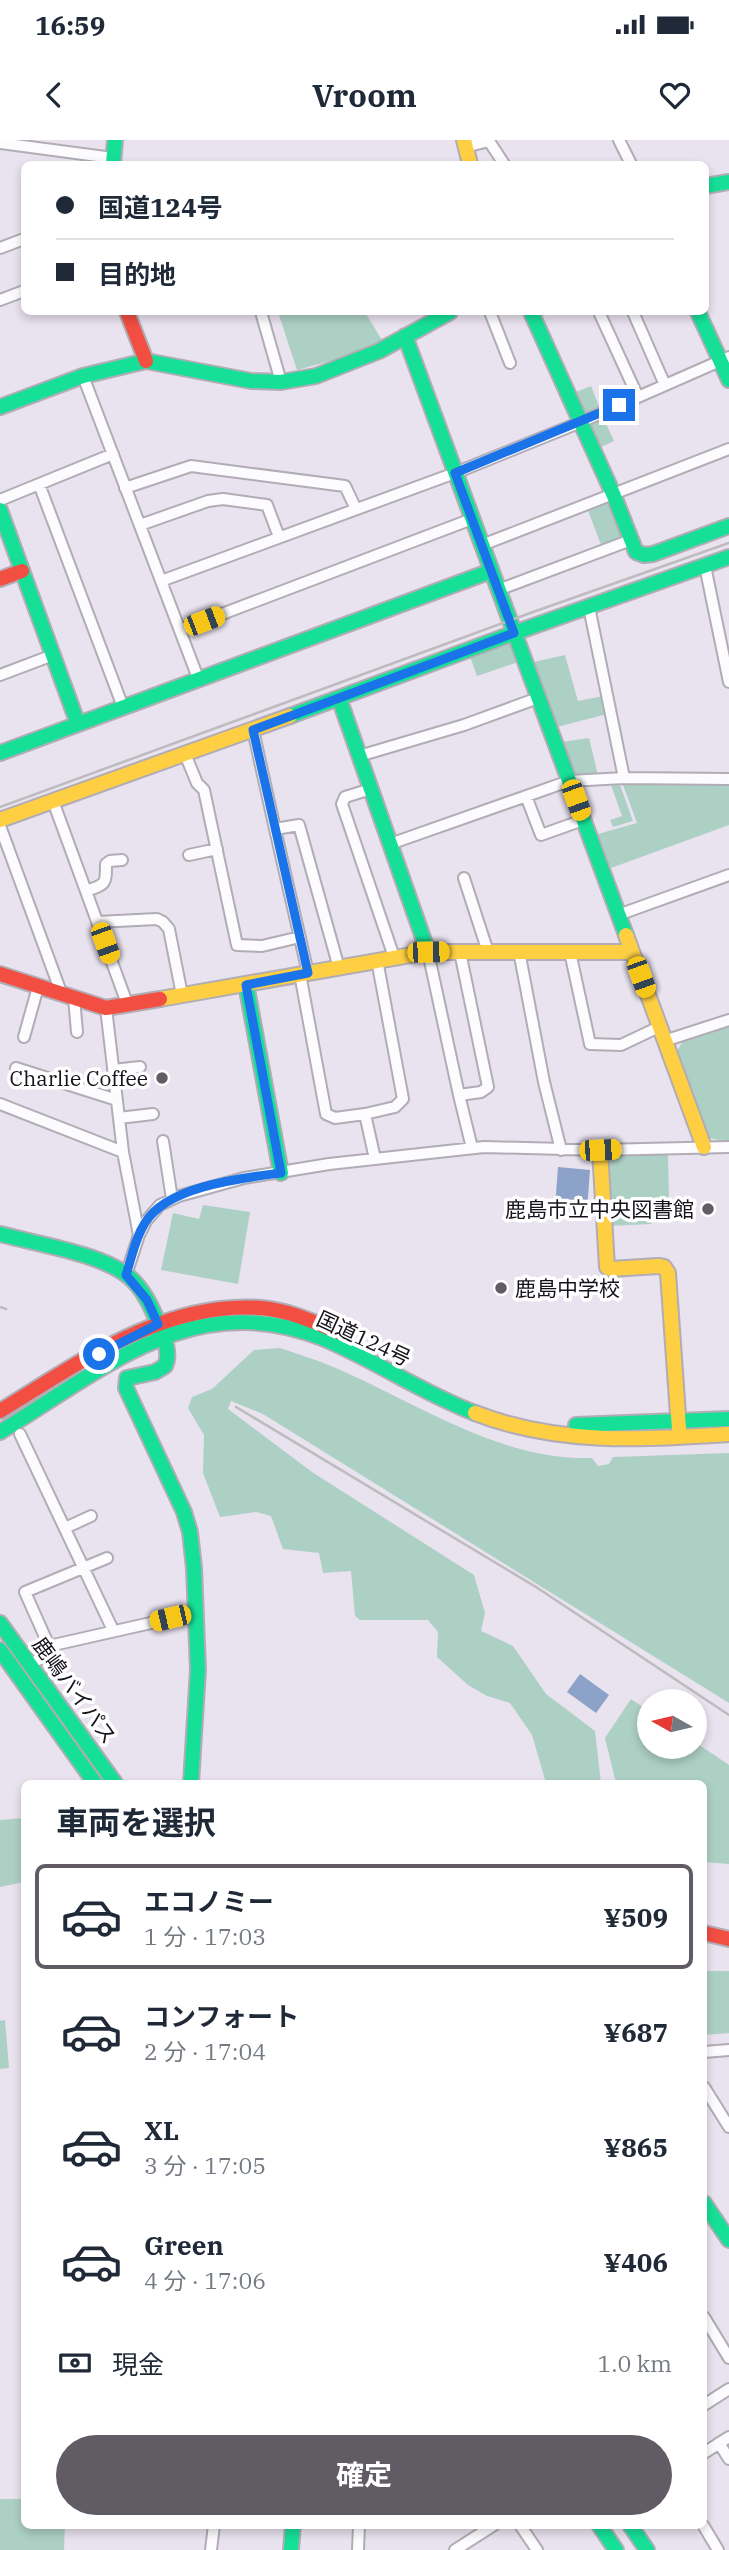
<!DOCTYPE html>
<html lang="ja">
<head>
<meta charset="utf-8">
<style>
  :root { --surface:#fff; --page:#f6f6f7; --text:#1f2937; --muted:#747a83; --line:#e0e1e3; --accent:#605b65 }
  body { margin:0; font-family:"IBM Plex Serif","Noto Sans JP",serif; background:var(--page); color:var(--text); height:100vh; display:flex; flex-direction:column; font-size:26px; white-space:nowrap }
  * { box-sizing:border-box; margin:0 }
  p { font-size:23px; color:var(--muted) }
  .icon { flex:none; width:38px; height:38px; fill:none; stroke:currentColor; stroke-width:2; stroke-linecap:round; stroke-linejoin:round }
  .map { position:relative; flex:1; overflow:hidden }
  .panel { position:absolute; left:21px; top:1640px; width:686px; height:749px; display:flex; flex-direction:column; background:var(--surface); border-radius:10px; box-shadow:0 4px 10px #0003 }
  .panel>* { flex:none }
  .banner { position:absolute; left:21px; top:21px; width:688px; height:154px; border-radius:10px; box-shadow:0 4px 10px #0003; display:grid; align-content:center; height:154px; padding:0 35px; background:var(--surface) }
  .needle { width:46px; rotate:278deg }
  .tools { position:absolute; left:637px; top:1549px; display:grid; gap:14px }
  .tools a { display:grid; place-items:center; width:70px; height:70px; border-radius:50%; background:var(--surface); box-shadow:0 4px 10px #0003; font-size:35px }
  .end { position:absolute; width:32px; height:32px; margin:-16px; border:9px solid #1a73e8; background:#fff; box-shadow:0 0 0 4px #fff }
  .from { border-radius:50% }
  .car { position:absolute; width:21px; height:42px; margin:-21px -10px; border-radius:9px; box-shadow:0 0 5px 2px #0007; background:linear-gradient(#f5c518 24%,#345 0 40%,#f5c518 0 76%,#345 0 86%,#f5c518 0) }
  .banner b { display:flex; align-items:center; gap:24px; height:66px; font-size:26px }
  .banner b+b { border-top:2px solid var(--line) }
  .banner i { width:18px; height:18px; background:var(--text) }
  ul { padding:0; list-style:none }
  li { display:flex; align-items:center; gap:21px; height:105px; margin:0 14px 10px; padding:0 21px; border:4px solid transparent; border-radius:10px }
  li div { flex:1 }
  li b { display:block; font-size:26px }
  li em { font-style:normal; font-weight:700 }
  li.current { border-color:var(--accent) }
  li>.icon { width:63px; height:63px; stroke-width:1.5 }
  h2 { padding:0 35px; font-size:32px; line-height:84px }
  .pay { display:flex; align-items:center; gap:18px; height:77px; padding:0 35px; font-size:26px }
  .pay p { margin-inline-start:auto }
  .button { display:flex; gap:14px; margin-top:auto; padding:14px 35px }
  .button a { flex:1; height:80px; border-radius:42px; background:var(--accent); color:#fff; font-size:28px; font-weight:700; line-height:80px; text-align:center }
  .status { display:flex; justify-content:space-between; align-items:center; height:49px; padding:0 35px; background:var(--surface); direction:ltr }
  .status svg { height:19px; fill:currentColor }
  header { display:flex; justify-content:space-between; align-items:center; height:91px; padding:0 35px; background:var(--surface); font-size:32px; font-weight:700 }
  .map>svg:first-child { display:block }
  .green { fill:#add0c5 }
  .water { fill:#8ca2c8 }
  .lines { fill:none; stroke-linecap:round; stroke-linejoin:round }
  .street-casing { stroke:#b1acb5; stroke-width:14 }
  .fast-casing { stroke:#b1acb5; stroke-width:18 }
  .slow-casing { stroke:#b1acb5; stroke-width:18 }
  .jam-casing { stroke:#b1acb5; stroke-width:18 }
  .street { stroke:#fcfbfd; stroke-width:10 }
  .fast { stroke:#16e098; stroke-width:14 }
  .slow { stroke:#ffcf43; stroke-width:14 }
  .jam { stroke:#f24e42; stroke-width:14 }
  .rail { stroke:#bdbbbe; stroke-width:2.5 }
  .route { stroke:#1a73e8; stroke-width:9 }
  .poi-dot { fill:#605b65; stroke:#fff; stroke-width:2.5 }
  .labels { text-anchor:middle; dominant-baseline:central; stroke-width:7; stroke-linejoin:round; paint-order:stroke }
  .poi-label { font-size:21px; fill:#16121a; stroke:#fff; text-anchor:end }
  .street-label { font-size:21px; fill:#16121a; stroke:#fff }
</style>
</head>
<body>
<div class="status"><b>16:59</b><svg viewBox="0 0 49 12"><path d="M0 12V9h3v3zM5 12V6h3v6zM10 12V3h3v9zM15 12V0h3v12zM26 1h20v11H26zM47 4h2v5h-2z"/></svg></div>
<header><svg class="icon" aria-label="back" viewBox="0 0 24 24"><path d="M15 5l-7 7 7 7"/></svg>Vroom<svg class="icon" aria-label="heart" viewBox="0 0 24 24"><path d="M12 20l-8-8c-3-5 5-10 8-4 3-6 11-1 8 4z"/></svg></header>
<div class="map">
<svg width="729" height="2410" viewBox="0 0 729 2410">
  <rect width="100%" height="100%" fill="#e9e2ef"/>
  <path class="green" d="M278,172H365L383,202L345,217L297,230Z
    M591,246L601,271L582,280L571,254Z
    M602,275L614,301L595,310L583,283Z
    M613,357L630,400L603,410L587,368Z
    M509,499L521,521L477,536L469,514Z
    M565,515L578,561L603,556L607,574L557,587L534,522Z
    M589,598L598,635L573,638L562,602Z
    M729,644V685L611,728L598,694L637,683L623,645Z
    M611,645H620L633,681L613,687L610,680L622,676Z
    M729,884V1002L709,998L690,954L677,911L683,901Z
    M668,1014L669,1058L663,1072L655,1076L651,1084L607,1086L603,1017Z
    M203,1065L250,1072L238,1144L161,1130L173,1073L199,1079Z
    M280,1208C297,1214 314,1219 331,1226C415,1261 498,1321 592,1318L598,1326L609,1324L613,1317L729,1313V1563L263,1274L231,1261L228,1269L312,1332L474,1435L485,1473L481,1491L513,1506L546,1554L595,1591L601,1643H546L532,1595L510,1563L487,1556L468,1545L437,1517L438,1492L428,1480H360L355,1476L351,1431L323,1433L319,1413L283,1409L271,1376L256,1372L220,1377L203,1333L204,1295L188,1268L192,1257L212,1249L254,1210Z
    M631,1559L649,1571V1606H695V1602L729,1625V1724L704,1722V1643H616L605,1598Z
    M24,1678V1742L0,1747V1680Z
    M704,1831H729V1893L704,1895Z
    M5,1880L9,1928L0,1929V1881Z
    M0,2359H24V2385H65L64,2410H0Z"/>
  <path class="water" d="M558,1027L590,1030L587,1070L555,1067Z
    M580,1534L609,1555L596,1573L567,1552Z"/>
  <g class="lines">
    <defs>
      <path id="street" d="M619,0L631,24
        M0,3L113,18
        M465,7L489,1L504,24
        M0,108L24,99
        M0,160L24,151
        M261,172L281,242
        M490,172L510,223
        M599,172L638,257
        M633,172L665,245
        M83,236L198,538
        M39,344L123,567
        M125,348L191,326L345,346L356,369
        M0,360L113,314
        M140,385L208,361L223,359L267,365L279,397
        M482,405L729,309
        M705,426L729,542
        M161,441L455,333L581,282L729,217
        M498,450L631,400
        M589,467L624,638
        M180,490L472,379
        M0,535L53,515
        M253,590L275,689L299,685L339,828
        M185,614L197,643L204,650L237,805L262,806L300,797
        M359,616L464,585L538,558
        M371,649L345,657L342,664L394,817
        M526,656L541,695L583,680
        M53,661L128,866
        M0,686L62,855
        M275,689L308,833
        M390,704L569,641L624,638L729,639
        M189,715L217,709
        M464,738L488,812
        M86,751C106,744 106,745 106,724L110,721L122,720
        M618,775L729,735
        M97,782L157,779L163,782L169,789L182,855
        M519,811L544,942L561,1010
        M428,812L459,955
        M460,812L488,947L481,952L459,955L472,1008
        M570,812L590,904L621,905L659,887
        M300,834L326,974L335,978L365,974L395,967L403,959L377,820
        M74,858L77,892
        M106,868L123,1012L139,1095
        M24,897L38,847
        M664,901L729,880
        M16,928L117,960
        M113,930L140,927
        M0,964L123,1012
        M365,974L375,1019
        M119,978L153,974
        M163,1001L172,1059
        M126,1135L139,1095L146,1081L160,1065L179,1056L244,1038L329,1024L484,1007L600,1010L729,1007
        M20,1294L112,1488
        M65,1388L91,1376
        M107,1418L25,1452L49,1506L195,1473
        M30,1524L48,1515L51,1511L49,1506
        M704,1912L729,1910
        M704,1947L729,1987
        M704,2177L729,2218
        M704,2265L729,2249
        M719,2303L729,2319
        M704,2313L729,2297
        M520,2385L537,2410
        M703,2385L718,2410
        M211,2410L214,2385
        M358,2410L359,2385
        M455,2410L494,2385"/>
      <path id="fast" d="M113,24L115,0
        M705,46L729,42
        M531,172L614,356L636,412L644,415L653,414L729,386
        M698,172L729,240
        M405,196L626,795
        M0,267L83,236L146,221L251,241L281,242L316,236L379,211L450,172
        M0,370L78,584
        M339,558L428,812
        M290,576L514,493L729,417
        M0,613L491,431
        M246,844L281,1033
        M0,1094C36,1104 99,1113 128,1136C143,1148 152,1168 159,1185C164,1198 171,1213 165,1226L155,1232L127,1238L126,1248L184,1372L190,1392L194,1428L198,1530L191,1643
        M576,1285L729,1279
        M0,1292C104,1229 193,1147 322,1198C375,1220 422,1253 475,1273
        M0,1483L115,1643
        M0,1510L95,1643
        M704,2063L729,2100
        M599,2385L616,2410
        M630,2385L647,2410
        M291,2410L293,2385"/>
      <path id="slow" d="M464,0L470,24
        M0,680L290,576
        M626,795L704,1007
        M160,859L428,812H631
        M600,1010L607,1127L611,1129L658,1126L664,1127L668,1133L679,1289
        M475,1273C557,1305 643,1300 729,1294"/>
      <path id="jam" d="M127,172L146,221
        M0,439L22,431
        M0,834L106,868L160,859
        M0,1271C79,1223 163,1161 261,1168C288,1170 314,1182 338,1192
        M704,1793L729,1799"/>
    </defs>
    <use href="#street" class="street-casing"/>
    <use href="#fast" class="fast-casing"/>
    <use href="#slow" class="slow-casing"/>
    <use href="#jam" class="jam-casing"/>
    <use href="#street" class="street"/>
    <use href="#fast" class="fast"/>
    <use href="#slow" class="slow"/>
    <use href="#jam" class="jam"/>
    <path class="rail" d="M0,667L533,472L729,403
      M0,1167L6,1169
      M236,1267L536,1447L729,1575"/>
  </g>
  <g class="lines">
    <path class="route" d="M99,1214L158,1184L147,1160L126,1135C132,1117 135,1098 145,1083C167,1046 242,1038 281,1033L246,845L308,833L253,590L514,493L455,333L619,265"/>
  </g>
  <g class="poi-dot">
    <circle cx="162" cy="938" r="7"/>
    <circle cx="708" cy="1069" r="7"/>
    <circle cx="501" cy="1148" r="7"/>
  </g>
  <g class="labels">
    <g class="poi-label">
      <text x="148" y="938">Charlie Coffee</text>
      <text x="694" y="1069">鹿島市立中央図書館</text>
      <text x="515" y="1148" text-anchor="start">鹿島中学校</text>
    </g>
    <g class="street-label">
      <text transform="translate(364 1198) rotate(25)">国道124号</text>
      <text transform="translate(75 1550) rotate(54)">鹿嶋バイパス</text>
    </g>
  </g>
</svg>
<div class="tools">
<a><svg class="needle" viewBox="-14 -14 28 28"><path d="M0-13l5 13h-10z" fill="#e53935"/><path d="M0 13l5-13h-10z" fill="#747a83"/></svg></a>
</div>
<i class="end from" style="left:99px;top:1214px"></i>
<i class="end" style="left:619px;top:265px"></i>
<i class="car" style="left:204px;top:481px;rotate:69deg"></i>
<i class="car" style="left:576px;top:660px;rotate:160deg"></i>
<i class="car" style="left:105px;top:803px;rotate:160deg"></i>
<i class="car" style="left:428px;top:812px;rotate:89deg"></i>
<i class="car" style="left:641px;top:837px;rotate:160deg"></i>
<i class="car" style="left:600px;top:1010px;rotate:88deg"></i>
<i class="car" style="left:170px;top:1478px;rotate:257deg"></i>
<div class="banner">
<b><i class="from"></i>国道124号</b>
<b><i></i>目的地</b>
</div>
<section class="panel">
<h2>車両を選択</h2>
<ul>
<li class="current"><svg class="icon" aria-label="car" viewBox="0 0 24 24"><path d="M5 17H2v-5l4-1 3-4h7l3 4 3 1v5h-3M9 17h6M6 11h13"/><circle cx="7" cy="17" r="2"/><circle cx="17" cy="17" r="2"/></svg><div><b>エコノミー</b><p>1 分 · 17:03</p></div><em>¥509</em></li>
<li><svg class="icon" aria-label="car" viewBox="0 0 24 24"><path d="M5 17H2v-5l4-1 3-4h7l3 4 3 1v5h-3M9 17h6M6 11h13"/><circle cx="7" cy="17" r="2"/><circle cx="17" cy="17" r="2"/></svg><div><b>コンフォート</b><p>2 分 · 17:04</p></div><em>¥687</em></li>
<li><svg class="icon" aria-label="car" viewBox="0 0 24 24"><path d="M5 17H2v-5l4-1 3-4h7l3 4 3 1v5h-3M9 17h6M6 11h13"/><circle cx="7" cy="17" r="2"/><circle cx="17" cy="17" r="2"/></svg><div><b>XL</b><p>3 分 · 17:05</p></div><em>¥865</em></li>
<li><svg class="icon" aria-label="car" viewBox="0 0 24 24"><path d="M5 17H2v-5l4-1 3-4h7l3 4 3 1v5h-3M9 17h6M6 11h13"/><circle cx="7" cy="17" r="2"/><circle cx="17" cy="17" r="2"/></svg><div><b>Green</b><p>4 分 · 17:06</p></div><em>¥406</em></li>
</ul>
<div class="pay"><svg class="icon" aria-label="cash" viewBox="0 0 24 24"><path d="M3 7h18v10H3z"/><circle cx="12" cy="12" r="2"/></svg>現金<p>1.0 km</p></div>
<div class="button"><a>確定</a></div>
</section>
</div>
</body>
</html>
